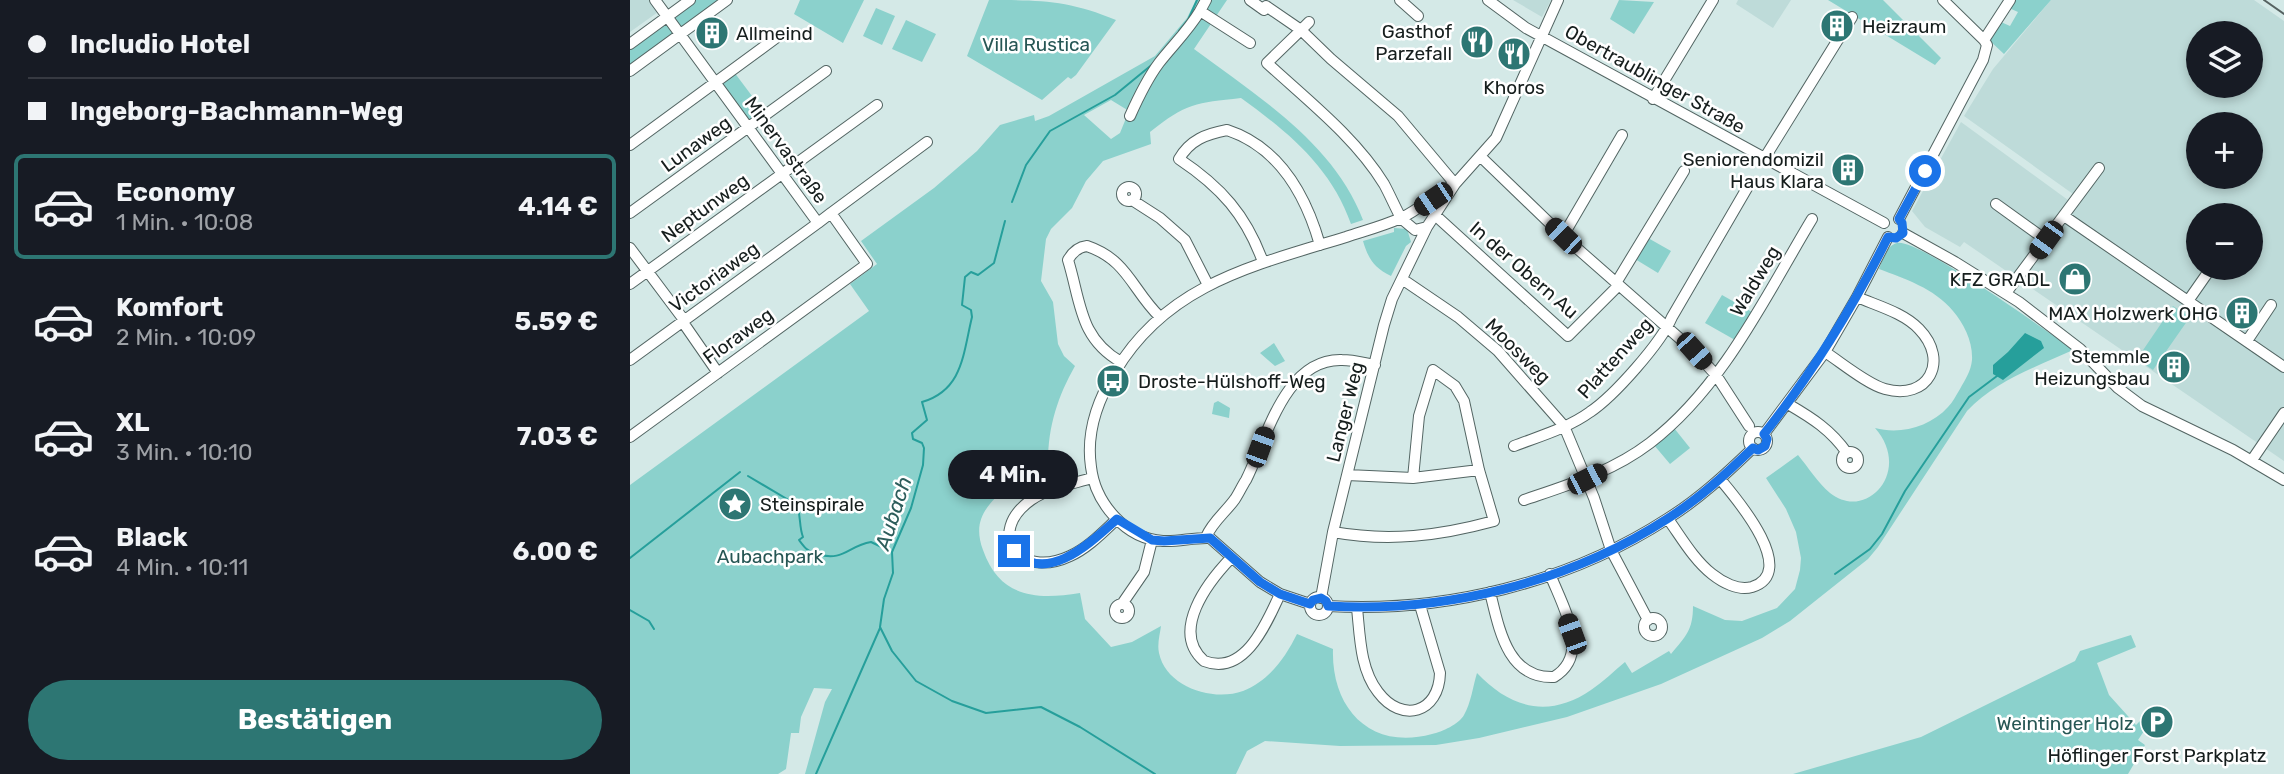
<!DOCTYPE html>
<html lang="de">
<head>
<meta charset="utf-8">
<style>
  :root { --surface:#171b24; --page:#20242c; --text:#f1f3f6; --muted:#9ea1a6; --line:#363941; --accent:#2d7673 }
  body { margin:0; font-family:Rubik,sans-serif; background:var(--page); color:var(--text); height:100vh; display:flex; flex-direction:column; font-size:26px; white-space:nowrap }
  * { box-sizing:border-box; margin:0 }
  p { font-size:23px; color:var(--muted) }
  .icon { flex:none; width:38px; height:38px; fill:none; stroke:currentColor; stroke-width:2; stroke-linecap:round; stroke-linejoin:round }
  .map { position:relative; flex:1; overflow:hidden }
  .panel { display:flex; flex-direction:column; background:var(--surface); width:630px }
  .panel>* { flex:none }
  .banner { display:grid; align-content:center; height:154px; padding:0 28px; background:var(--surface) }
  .controls { position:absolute; left:1556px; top:21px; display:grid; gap:14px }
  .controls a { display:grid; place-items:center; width:77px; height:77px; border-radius:50%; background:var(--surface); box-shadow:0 4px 10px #0003; font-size:35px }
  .end { position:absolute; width:32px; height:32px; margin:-16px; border:9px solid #1a73e8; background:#fff; box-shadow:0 0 0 4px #fff }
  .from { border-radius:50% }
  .bubble { position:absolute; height:49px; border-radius:24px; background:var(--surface); box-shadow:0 4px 10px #0003; font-size:23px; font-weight:700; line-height:49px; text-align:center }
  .car { position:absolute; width:21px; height:42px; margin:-21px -10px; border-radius:9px; box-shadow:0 0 5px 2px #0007; background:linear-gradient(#222 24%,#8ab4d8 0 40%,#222 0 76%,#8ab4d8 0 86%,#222 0) }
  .banner b { display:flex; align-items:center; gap:24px; height:66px; font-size:26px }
  .banner b+b { border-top:2px solid var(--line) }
  .banner i { width:18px; height:18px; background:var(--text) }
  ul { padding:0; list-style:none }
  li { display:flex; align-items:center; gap:21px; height:105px; margin:0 14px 10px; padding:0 14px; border:4px solid transparent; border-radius:10px }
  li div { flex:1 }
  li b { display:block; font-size:26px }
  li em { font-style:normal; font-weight:700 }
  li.active { border-color:var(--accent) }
  li>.icon { width:63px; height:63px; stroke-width:1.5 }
  .button { display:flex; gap:14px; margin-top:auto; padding:14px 28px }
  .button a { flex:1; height:80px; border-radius:42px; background:var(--accent); color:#fff; font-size:28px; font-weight:700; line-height:80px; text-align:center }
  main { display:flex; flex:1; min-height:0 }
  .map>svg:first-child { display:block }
  .built { fill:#bedbd9; fill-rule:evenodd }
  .green { fill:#8bd1cc; fill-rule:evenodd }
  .water { fill:#269f9b }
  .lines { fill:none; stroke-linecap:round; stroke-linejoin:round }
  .stream { stroke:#269f9b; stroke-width:2 }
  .minor-casing { stroke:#536563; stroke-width:12 }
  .minor { stroke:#fff; stroke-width:10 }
  .rail { stroke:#566261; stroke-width:2 }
  .route { stroke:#1a73e8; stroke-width:9 }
  .labels { text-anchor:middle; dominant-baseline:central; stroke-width:5; stroke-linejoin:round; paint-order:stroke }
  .poi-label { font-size:19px; fill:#161e1d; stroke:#fff; text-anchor:end }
  .park-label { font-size:19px; fill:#265654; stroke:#fff }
  .street-label { font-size:19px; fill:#161e1d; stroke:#fff }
  .water-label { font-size:21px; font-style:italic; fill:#2d5d5b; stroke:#fff }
</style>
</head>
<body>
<main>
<section class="panel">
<div class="banner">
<b><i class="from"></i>Includio Hotel</b>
<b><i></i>Ingeborg-Bachmann-Weg</b>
</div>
<ul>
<li class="active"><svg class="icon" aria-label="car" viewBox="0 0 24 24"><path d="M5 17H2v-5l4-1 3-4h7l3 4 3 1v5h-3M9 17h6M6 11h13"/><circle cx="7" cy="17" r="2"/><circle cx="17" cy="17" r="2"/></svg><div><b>Economy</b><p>1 Min. · 10:08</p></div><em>4.14 €</em></li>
<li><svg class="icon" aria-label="car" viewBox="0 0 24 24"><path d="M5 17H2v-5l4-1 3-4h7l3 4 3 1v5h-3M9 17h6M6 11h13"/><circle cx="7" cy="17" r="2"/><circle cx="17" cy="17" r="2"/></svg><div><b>Komfort</b><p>2 Min. · 10:09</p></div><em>5.59 €</em></li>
<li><svg class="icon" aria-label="car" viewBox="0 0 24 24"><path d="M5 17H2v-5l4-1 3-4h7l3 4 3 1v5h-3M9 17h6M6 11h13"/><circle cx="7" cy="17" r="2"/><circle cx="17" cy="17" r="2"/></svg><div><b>XL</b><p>3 Min. · 10:10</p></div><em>7.03 €</em></li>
<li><svg class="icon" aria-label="car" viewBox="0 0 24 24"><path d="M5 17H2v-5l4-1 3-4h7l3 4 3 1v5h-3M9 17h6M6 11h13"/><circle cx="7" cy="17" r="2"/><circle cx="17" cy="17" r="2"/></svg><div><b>Black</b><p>4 Min. · 10:11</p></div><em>6.00 €</em></li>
</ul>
<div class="button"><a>Bestätigen</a></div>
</section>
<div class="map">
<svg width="1654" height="774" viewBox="0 0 1654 774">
  <rect width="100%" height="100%" fill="#d4e9e7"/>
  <path class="built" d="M0,0H19L28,12L0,32Z
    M883,0H921L912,17Z
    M1108,0H1161L1143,28L1106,4Z
    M1421,0H1624L1654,21V461L1334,242L1330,247L1295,227L1282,211L1331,122L1438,200L1443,194L1334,116L1363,69ZM1568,33H1620V86H1568ZM1568,124H1620V177H1568ZM1568,215H1620V268H1568Z"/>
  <path class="green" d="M63,0H92L52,27L48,26L43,16Z
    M170,0H234L213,43L164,14Z
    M359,0C409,0 439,0 486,20L446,75L441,79L438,77L412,100L337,56Z
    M566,0H597L564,49C627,96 704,143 733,220L721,224C701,167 658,132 611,98C566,103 556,103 520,132L521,144L473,161L456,181L442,208L421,229L416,239L411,281L423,302L428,344L434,356L445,366C428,396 418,426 418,462C401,466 391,475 378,486C356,506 342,520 353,550C370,598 406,600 450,593L455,619L481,647L502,642L531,626C530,634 527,644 529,653C536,687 583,702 613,691C639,681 655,658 667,634L703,649C701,709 741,751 802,734C812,732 829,724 834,715C841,703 843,686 847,673C880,708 919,719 961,690C973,682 984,671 995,662L1002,673L1039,651L1041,654C1056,636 1063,630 1063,606L1095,620L1112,621L1147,608L1165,589L1170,570L1171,558L1166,532L1156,509L1136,478L1168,455C1178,467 1188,483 1200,493C1236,522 1283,471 1245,428C1270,435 1300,427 1318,407C1323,402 1326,395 1330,389C1335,380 1341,371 1342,360C1343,342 1334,324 1323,311C1304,288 1275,279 1249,269C1253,259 1256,246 1267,243C1286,237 1420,333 1443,350C1406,367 1365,381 1337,411L1248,547L1238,559L1160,621L1132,638L1031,684L937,717L849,738L806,745L710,746L635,741L617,751L606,774H175L195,702L202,689L184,688L171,717L169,733H161L156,769L148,774H0V485L239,311L220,284L247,264L231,241L304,188L347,151L370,125L404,115L405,121L419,116L525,56L557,18ZM481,100L499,111L490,133L481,139L454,115Z
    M989,0L1024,2L1004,34L980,19Z
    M1198,0H1253L1311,58L1305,65Z
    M1384,0H1421L1374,54L1359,40L1371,22L1380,26L1388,12L1379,8Z
    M246,8L265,16L252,45L233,36Z
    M276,20L306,34L292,62L262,49Z
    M35,24L38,25L43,34L0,68V47Z
    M104,72L134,112L122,121L117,120L92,85V81Z
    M764,228L777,229L781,242L776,246L761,276C744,268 738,258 733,241L764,232Z
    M1018,238L1041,251L1028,273L1005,259Z
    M1092,295L1122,312L1105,340L1075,323Z
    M1543,306L1560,317L1523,370L1507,359Z
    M644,343L655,361L645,366L630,353Z
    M588,401L600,408L599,418L582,414L584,403Z
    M1044,428L1060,448L1040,464L1024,445Z
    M1501,635L1506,647L1467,663L1479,695L1506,725L1514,717L1520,722L1508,740L1515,745L1498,774H1163L1291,737L1445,661L1450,651Z"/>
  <path class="water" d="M1395,333L1411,341L1414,348L1373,380L1363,374V365L1378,352Z"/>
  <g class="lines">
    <path class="stream" d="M549,31L558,20L567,0
      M382,202L396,165L420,131L485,95L524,63
      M375,221L364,263L348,275L341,272L335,277L332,305L341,310L342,317C333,354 333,390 292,402L297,420L282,433L283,439L292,443L294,448L293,465L281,508L262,552L263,573L254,599L250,627L262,651L286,681L322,701L356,713L411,707L450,727L525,774
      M118,476L167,505C171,516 169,527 173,537L169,540C175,548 177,551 186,554C215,562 217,546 241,542L262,552
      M0,558L110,472
      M1205,574L1240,549L1252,534L1275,491L1339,397L1367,376
      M0,610L19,621L24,629
      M186,774L250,628"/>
    <defs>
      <path id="minor" d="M576,0L570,11L620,43
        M620,0L634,10L636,6L671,30L637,63C677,100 725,137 754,184C760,195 765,207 771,218
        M770,0L788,16
        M858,0L896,28L1254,223
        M1313,0L1354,40
        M679,22L671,30L701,59L768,116L825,184
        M1354,40L1380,0
        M0,44L60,0
        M0,71L97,0
        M1023,99L1083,0
        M500,116C508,98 517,79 529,63C543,45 558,31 570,11
        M0,145L150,35
        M851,157L933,236L1064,351L1086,375L1119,426
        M1134,159L1222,17
        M492 194a7 7 0 1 1 14 0a7 7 0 1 1-14 0Z
        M502,200L530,218L555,240L578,285
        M1366,204L1416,240
        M0,213L196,71
        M201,213L297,142
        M805,215L938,336L989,285
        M1434,216L1654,367
        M1269,219L1353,60L1357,45L1354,40
        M767,220H773L785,230L797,227L825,184L866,138L928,0
        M1273,233L1325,262L1389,302L1450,349L1488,388L1512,406L1603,450L1654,480
        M933,236L992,135
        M0,248L54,320
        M633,262C616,215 591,187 549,159C560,140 576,134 597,130C649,147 676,196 690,245
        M772,279L828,317L868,351L934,426L964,498L981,550L1018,620
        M986,283L1054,171
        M0,284L247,105
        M1376,293L1469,168
        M1558,301L1581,268
        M52,321L88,373
        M1617,341L1641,305
        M1195,352C1212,363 1237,384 1255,389C1298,401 1320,361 1289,329C1274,313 1248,306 1227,297
        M0,360L188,223
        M491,362C449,338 451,302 438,260C442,253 448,247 457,246C498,260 502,290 530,317
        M1158,404C1182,418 1201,430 1217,453
        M1119 441a9 9 0 1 1 18 0a9 9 0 1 1-18 0Z
        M1134,434L1195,352L1227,297L1258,237
        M0,437L237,264L201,213L188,223L25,0
        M884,446C910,436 938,428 960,412C984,396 1031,343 1042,317L1120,183
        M1212 460a8 8 0 1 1 16 0a8 8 0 1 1-16 0Z
        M1622,460L1654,413
        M717,475L783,478L849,470
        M462,478C442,484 418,488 401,500C355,533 389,580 440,556C458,548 473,532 487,519
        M894,500C938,485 982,472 1020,443C1093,387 1135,297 1182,219
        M1038,519C1051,537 1064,560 1082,574C1092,582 1108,591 1122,587C1170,572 1105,497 1090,479
        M703,532C759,542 809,536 864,521L849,470L834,401L825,386L803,370L789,416L783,478
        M576,537C583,521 595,513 605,499C609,493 612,486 616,480C636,441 654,358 712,360C723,360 734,363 745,365
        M601,558C578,582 540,631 574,661C615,677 637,622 650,594
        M860,592C869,628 877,679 924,677C962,654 932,605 920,574
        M680 606a9 9 0 1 1 18 0a9 9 0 1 1-18 0Z
        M691,598L703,532L754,325L762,299L797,227
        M492,604L514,572L522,540
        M680,604L650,594L630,582L580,538C564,537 549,542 533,541C495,539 465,502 461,467C456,433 467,401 485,372C537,284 625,265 716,237C734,231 753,226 771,218C791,209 805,193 825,184
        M485 611a7 7 0 1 1 14 0a7 7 0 1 1-14 0Z
        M698,606C814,613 938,583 1037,519C1069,499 1096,474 1123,448
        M727,608C730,636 730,669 748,692C772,724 809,713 810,673L790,605
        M1014 627a9 9 0 1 1 18 0a9 9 0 1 1-18 0Z"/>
    </defs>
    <use href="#minor" class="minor-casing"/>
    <use href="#minor" class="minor"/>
    <path class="rail" d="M1634,0L1654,14"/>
  </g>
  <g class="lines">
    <path class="route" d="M384,551C417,586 462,541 487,519L522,540L534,541L580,538L630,582L650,594L680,604L683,600L691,598L696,601L698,606C814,613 938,583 1037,519C1069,499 1096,474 1123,448L1128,450L1135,446L1137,439L1134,434C1184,371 1222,309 1258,237L1266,238L1273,233L1272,223L1269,219L1295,171"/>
  </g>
  <defs>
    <symbol id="building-disc" viewBox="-11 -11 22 22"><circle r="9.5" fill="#2d7673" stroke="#fff"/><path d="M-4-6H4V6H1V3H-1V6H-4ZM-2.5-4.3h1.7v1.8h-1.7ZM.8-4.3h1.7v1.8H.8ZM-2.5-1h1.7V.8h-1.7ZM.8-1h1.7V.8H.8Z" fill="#fff"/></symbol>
    <symbol id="restaurant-disc" viewBox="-11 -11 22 22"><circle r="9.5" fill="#2d7673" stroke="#fff"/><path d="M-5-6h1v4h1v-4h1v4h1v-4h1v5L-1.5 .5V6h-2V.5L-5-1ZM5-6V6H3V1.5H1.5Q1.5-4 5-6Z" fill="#fff"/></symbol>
    <symbol id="shop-disc" viewBox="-11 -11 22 22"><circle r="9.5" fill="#2d7673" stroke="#fff"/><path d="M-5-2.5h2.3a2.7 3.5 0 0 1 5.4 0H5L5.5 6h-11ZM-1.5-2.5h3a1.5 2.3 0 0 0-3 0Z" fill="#fff"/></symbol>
    <symbol id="bus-disc" viewBox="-11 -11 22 22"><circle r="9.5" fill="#2d7673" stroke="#fff"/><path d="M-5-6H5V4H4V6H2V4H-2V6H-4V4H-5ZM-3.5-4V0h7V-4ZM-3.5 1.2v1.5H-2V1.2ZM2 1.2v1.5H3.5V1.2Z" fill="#fff"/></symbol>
    <symbol id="sight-disc" viewBox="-11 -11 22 22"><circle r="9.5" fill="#2d7673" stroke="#fff"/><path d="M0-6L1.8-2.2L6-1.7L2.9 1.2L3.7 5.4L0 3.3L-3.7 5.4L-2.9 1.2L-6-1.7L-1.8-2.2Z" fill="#fff"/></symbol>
    <symbol id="parking-disc" viewBox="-11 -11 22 22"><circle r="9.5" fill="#2d7673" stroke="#fff"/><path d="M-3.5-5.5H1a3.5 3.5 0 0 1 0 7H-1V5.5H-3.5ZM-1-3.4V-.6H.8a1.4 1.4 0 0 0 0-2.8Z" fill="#fff"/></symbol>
  </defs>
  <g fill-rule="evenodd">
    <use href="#building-disc" x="1188" y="7" width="38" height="38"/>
    <use href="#building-disc" x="63" y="14" width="38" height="38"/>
    <use href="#restaurant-disc" x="828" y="23" width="38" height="38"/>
    <use href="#restaurant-disc" x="865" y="35" width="38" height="38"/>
    <use href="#building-disc" x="1199" y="151" width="38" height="38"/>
    <use href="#shop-disc" x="1426" y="260" width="38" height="38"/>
    <use href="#building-disc" x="1593" y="294" width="38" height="38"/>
    <use href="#building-disc" x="1525" y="348" width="38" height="38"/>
    <use href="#bus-disc" x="464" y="362" width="38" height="38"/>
    <use href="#sight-disc" x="86" y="485" width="38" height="38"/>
    <use href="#parking-disc" x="1508" y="703" width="38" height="38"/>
  </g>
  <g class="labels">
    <g class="poi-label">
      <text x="1232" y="26" text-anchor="start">Heizraum</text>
      <text x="822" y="31">Gasthof<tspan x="822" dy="22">Parzefall</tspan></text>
      <text x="106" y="33" text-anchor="start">Allmeind</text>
      <text x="884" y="87" text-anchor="middle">Khoros</text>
      <text x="1194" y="159">Seniorendomizil<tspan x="1194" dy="22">Haus Klara</tspan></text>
      <text x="1420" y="279">KFZ GRADL</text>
      <text x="1588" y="313">MAX Holzwerk OHG</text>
      <text x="1520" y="356">Stemmle<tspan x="1520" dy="22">Heizungsbau</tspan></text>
      <text x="508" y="381" text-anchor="start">Droste-Hülshoff-Weg</text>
      <text x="130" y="504" text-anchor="start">Steinspirale</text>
      <text x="1527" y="755" text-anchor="middle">Höflinger Forst Parkplatz</text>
    </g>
    <g class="park-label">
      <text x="406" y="44">Villa Rustica</text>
      <text x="140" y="556">Aubachpark</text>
      <text x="1435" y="723">Weintinger Holz</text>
    </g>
    <g class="street-label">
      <text transform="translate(1025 79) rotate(29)">Obertraublinger Straße</text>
      <text transform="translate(66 144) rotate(-36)">Lunaweg</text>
      <text transform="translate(156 150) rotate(54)">Minervastraße</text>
      <text transform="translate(75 208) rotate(-36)">Neptunweg</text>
      <text transform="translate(894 270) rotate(41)">In der Obern Au</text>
      <text transform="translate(84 277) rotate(-36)">Victoriaweg</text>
      <text transform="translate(1125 281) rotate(-59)">Waldweg</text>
      <text transform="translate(108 336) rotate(-36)">Floraweg</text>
      <text transform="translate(888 351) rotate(45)">Moosweg</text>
      <text transform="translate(985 358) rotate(-48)">Plattenweg</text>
      <text transform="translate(715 412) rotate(-76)">Langer Weg</text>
    </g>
    <g class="water-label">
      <text transform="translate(263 513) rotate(-72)">Aubach</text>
    </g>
  </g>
</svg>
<div class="controls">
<a><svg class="icon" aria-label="layers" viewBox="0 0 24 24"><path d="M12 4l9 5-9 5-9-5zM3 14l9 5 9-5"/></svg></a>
<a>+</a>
<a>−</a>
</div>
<i class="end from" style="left:1295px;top:171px"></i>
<i class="end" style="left:384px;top:551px"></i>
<div class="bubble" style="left:318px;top:450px;width:130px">4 Min.</div>
<i class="car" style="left:803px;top:199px;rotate:236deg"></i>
<i class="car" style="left:933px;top:236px;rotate:314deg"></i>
<i class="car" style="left:1416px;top:240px;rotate:216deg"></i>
<i class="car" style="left:1064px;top:351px;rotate:138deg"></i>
<i class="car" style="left:630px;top:447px;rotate:20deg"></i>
<i class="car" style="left:957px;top:479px;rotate:63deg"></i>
<i class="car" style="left:942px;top:634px;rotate:340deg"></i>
</div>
</main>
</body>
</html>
